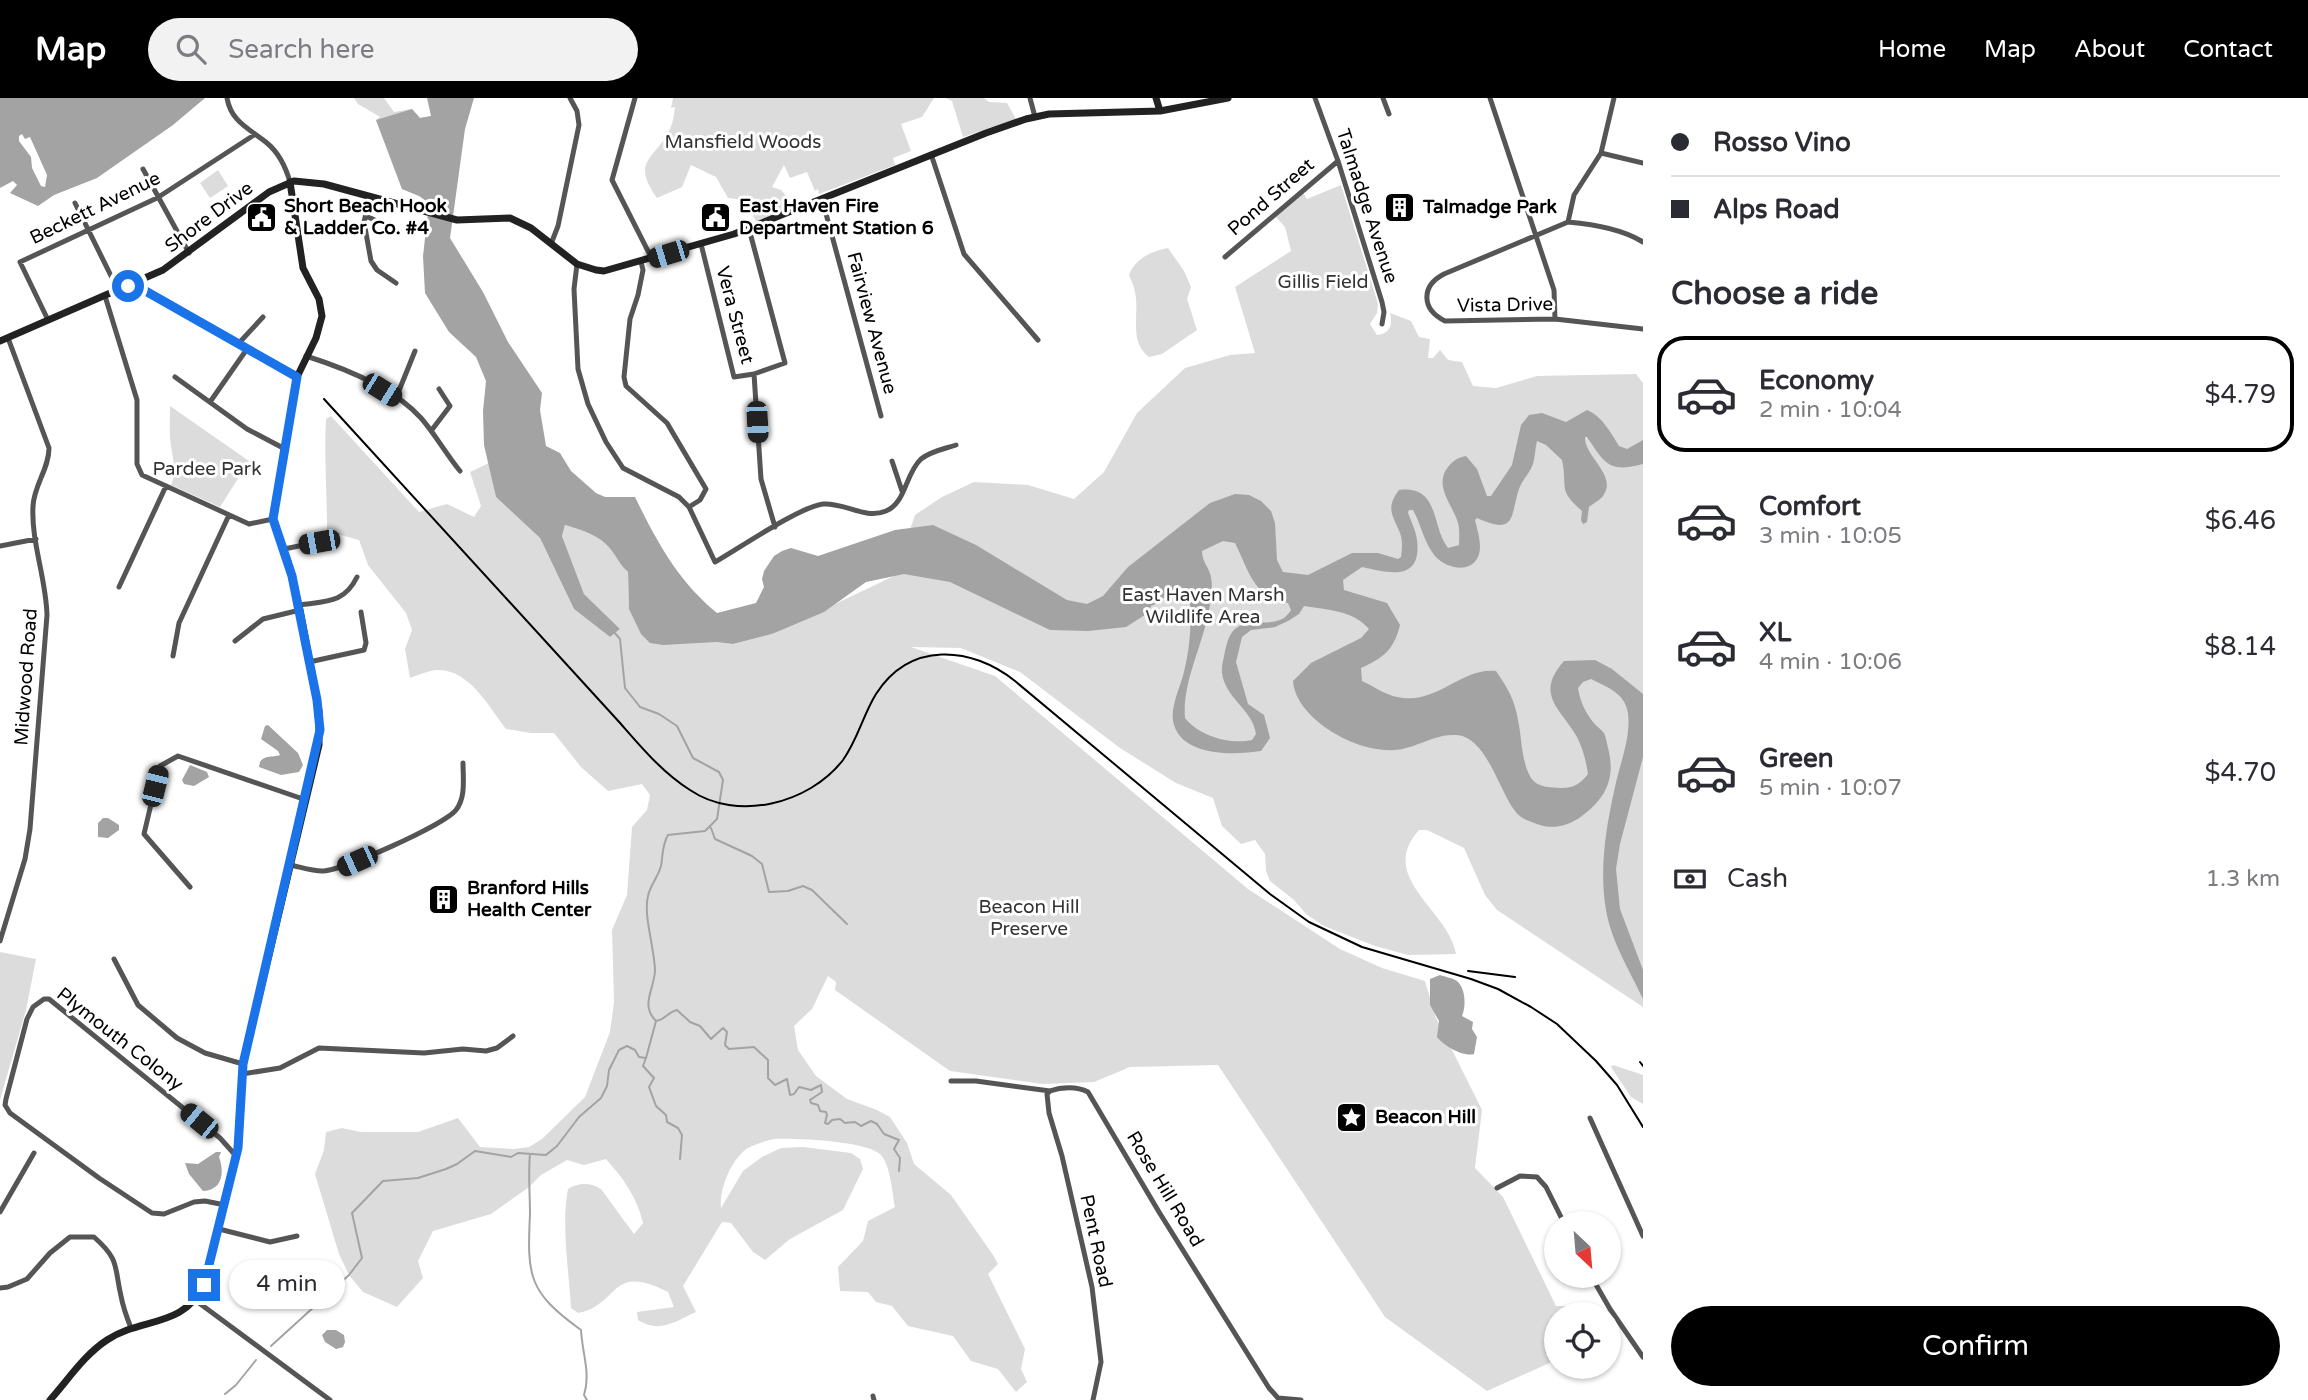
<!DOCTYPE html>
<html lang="en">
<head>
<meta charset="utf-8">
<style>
  :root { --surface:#fff; --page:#f2f2f3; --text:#2b2b33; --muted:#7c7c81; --line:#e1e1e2; --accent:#000 }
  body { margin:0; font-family:"Varela Round",sans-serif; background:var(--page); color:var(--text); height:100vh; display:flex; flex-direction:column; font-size:26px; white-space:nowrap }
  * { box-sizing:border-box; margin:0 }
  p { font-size:23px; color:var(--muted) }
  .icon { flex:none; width:38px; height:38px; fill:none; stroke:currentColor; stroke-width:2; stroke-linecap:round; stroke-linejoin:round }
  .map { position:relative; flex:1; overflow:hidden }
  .drawer { display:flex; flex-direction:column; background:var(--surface); width:665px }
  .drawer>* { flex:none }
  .hud { display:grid; align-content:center; height:154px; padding:0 28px; background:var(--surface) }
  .needle { width:46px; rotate:154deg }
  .buttons { position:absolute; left:1544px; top:1113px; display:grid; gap:14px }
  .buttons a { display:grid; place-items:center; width:77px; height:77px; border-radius:50%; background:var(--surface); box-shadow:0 2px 5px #0004; font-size:35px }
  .end { position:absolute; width:32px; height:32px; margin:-16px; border:9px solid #1a73e8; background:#fff; box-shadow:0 0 0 4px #fff }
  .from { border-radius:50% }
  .bubble { position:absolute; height:49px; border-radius:24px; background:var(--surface); box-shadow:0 2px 5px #0004; font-size:23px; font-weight:600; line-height:49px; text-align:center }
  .car { position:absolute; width:21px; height:42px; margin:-21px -10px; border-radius:9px; box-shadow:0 0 5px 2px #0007; background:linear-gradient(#222 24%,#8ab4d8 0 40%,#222 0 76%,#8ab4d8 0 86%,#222 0) }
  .hud b { display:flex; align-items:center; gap:24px; height:66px; font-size:26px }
  .hud b+b { border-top:2px solid var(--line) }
  .hud i { width:18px; height:18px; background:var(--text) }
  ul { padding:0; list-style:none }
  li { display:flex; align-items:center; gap:21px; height:116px; margin:0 14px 10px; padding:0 14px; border:4px solid transparent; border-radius:28px }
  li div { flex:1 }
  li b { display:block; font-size:26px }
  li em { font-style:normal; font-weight:600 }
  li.active { border-color:var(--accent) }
  li>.icon { width:63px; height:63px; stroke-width:1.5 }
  h2 { padding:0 28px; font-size:32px; line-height:84px }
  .pay { display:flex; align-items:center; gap:18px; height:77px; padding:0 28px; font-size:26px }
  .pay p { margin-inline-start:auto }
  .primary-button { display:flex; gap:14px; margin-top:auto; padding:14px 28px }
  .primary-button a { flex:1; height:80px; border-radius:42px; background:var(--accent); color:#fff; font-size:28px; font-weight:600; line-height:80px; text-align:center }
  header { display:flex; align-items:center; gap:42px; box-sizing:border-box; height:98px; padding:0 35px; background:var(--accent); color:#fff }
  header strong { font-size:33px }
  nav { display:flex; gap:38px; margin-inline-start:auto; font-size:24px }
  .search { width:490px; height:63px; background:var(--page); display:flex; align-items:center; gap:18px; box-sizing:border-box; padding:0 24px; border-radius:38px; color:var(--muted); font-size:26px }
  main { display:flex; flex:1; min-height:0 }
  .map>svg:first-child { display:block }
  .green { fill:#dcdcdc }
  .water { fill:#a3a3a3; fill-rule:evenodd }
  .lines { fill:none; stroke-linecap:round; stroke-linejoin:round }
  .stream { stroke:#a3a3a3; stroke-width:2 }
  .street { stroke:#555; stroke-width:5 }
  .secondary { stroke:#222; stroke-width:7 }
  .tram { stroke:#000; stroke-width:2 }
  .route { stroke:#1a73e8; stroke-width:9 }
  .labels { text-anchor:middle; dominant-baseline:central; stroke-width:6; stroke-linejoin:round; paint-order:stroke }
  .park-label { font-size:19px; fill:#333; stroke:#fff }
  .street-label { font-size:19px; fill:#000; stroke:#fff }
  .poi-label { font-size:19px; font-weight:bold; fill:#000; stroke:#fff; text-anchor:start }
</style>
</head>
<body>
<header>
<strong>Map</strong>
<div class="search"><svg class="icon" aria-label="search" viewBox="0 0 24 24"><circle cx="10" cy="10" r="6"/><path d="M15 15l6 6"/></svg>Search here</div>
<nav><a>Home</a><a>Map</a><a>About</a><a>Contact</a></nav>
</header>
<main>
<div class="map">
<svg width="1643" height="1302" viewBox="0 0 1643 1302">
  <rect width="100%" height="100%" fill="#fff"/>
  <path class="green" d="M354,0H384L394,14L412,11L420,20L432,18L419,98L402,91L376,22L380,19L358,6Z
    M673,0H934L922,19L901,26L911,53L893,60L895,67L819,96L818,91L815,93L807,74L790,80L784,67L772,89L781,92L796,109L756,123L744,102L728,100L716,79L691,67L682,89L657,100C630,62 655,62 670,31C673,25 674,16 675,9L671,10Z
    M946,0H984L989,4L1007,5L1016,21L963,39L952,3Z
    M218,72L228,88L210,100L200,85Z
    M1341,87L1378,206L1377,215L1370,226L1377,237C1390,236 1393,226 1390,215L1411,223L1419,239L1430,241L1428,260H1433L1440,252L1448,262L1462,264L1473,288L1496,290L1537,278L1636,276L1643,285V909L1497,812L1485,797L1464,750L1427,732H1419C1376,780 1449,812 1456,856L1408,857L1375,848L1324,828L1306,816L1294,802L1270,783L1266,773L1265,756L1255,742L1241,746L1222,728L1213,700L1176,685L1120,650L1020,574L961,550L911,549L995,578L1248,791L1340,851L1382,870L1425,883L1436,920L1482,1012L1475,1070L1503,1099L1556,1208H1595L1576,1216H1556V1262L1487,1293L1385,1219L1218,967L1130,969L1094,984L1042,986L950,973L835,892L836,884L828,878L812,911L794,928L798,952L816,978L847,1001L877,1012L890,1019L907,1045L914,1066L951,1097L993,1157L998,1166L988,1176L1025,1251L1021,1271L1027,1284L1016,1294L998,1271L971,1263L953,1238L908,1228L892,1208L876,1204L868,1194L840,1193L838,1169L863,1143L868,1123L895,1109C892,1094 891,1069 881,1057C868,1043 795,1040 775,1041C768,1042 756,1046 750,1049C732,1058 719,1091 721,1110L743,1073L762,1059L781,1050L803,1049L851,1055L860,1061L863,1071L843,1112L790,1141L765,1162L753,1154L731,1125L722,1124L683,1188L696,1214C676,1223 659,1236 638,1222L637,1214L674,1209L668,1194C609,1164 620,1207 578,1215L571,1210C569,1174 561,1126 568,1091C579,1084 591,1085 601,1091L634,1136L643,1125C637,1099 623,1080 606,1061L584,1067L567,1062L541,1077L529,1089L491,1116L433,1133L418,1163L423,1180L397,1209L363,1194L349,1177L339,1156L315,1076L324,1052L326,1034L342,1030L361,1034H418L458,1020L480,1049L514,1051L529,1049L542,1041L585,999L610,934L614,904L612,832L627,797L632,729L647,712L650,697L642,686L608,693L581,669L554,635H531L506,631C489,609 469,570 436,572C428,573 418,577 410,580L405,551L412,532L406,515L368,467L359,442L327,433C327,395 324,358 326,321L331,318L419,414L447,406L474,419L481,408L470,374L489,365L496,399L540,440L574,511L610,539L620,531L584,496L562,438L565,427C584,433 603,438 614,456C619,463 621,468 628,474L629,511L716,544L733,546L772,536L894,478L915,417L942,399L974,384L1028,387L1074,401L1104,374L1137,315L1185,270L1230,257L1255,255L1235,189L1291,153L1285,129L1275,118L1303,95L1307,101Z
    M1168,150L1184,173L1191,189L1187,201L1197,232L1162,256L1149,259C1128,243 1140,217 1135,194C1134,188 1131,182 1129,177C1135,161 1151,153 1168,150Z
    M170,308L249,363L220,409L171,387C177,373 173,362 171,348C169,335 170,321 170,308Z
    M0,854L36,861L26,912L0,1002Z
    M1613,967L1643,977V1006L1631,999L1611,969Z"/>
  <path class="water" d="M0,0H205L173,27L97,80L54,97L38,108L10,95L17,87L13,83L0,90ZM22,36L25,41L30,39L47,77L45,89L41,88L32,70L31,59L19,43V38Z
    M427,0H474L465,31L450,140L483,194L508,244L542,295L540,312L546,348L560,355L571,373L596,395L605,399H635C657,444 678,483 717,515L756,505L764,489L762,481L764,473L774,458L782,453L791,450L818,458L895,432L933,427L976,447L1067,502L1087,506L1103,498L1128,469L1210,405L1235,396L1249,397L1261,403L1271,413L1275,425L1277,462L1283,474L1308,477L1352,455H1378L1398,461L1401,459C1402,451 1403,443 1400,435C1393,417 1385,411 1399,392C1440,387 1431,428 1448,450L1459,447C1459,440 1460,432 1458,425C1453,407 1433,388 1448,369C1454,362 1457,360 1466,358L1477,371L1487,398H1491L1512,367L1521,327L1529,317L1542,315L1566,324L1587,312C1602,318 1611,335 1619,348L1627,351L1643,342V366C1609,375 1605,366 1587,339H1585C1584,359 1618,377 1603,398C1600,402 1594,405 1589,409L1587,424L1583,426L1581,422L1582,413C1557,391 1568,391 1562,362L1546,347L1537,343C1535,351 1535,359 1533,366C1530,375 1522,382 1519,391C1510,418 1517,438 1477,420L1475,422C1477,430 1480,440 1480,449C1479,477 1448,473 1435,458C1424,445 1421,426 1413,412H1409L1408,415C1411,423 1416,433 1417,442C1422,484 1389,475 1362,469L1343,482L1344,492L1387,505L1400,527C1394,552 1383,560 1361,570L1362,583C1373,588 1386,597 1397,599C1436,608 1461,569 1496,573C1507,589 1515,602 1518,622C1522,640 1521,663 1531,680C1538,690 1550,689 1561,690C1574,690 1580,686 1588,676C1586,663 1583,651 1577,639C1561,611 1534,597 1564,563L1595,562L1612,571L1643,596V659L1620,746L1616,771L1620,811L1643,872V901C1630,873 1611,843 1606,812C1599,771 1606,729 1615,689C1620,665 1631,640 1628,615C1625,595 1607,589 1591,581L1583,584L1578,590C1580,603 1585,614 1593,624C1596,628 1601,631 1604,635C1606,639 1607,646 1608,650C1616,680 1606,700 1582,718C1568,728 1553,732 1537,726C1529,723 1521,721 1515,713C1499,693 1486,637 1455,637C1434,636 1415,651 1394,652C1358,655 1296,622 1293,583L1311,565L1361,540L1369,531C1353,512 1327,512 1304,508L1299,516L1288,523L1275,529L1251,532L1242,539L1236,564L1248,606L1264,617L1270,640L1261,653C1235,657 1184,659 1174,627C1169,611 1180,590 1184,574C1190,549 1193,519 1188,493L1179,488C1167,493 1163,504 1151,508L1148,515L1126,529L1088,533L1050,532L950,484L904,476L866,484L824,514L772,536L733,546L716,544L663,547L650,545L641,536L629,511L628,474C621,468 619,463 614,456C603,438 584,433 565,427L562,438L584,496L620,531L610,539L574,511L540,440L496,399L484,347L483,313L486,283L476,259L449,234L425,195L423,158L429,105L419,98L402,91L376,22L412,11L420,20L431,18ZM1223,443L1235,445C1249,473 1253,499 1288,505L1291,512C1278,535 1249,515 1233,533C1228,539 1227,546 1225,553C1224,560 1221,568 1222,575C1225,600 1253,612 1256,636L1252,642C1230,647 1199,638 1185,620C1182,584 1203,547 1209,512C1211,502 1213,489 1211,479C1209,469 1202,464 1202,453Z
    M268,627L298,655L303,667L299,674L281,677L259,669C260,656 272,660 280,657L278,653L261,641L265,628Z
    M190,667L207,674L209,679L194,688L184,686L182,682Z
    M103,720H108L119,727V732L108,740L98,739V725Z
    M1440,877C1445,879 1453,880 1457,883C1466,891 1466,908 1462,918L1473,924L1472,931L1477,939L1474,956C1463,959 1444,948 1437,939L1439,923L1430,907V881Z
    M216,1054H221L219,1059C225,1075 222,1092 203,1093L189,1076L185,1065L198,1066Z
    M327,1232H336L344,1237L345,1244L343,1249L336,1251L325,1244L322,1237Z"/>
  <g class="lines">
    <path class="stream" d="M614,534L620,541L625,590L640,609L659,616L677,628L693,660L719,674L723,682L717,721L705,733L668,737C662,747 663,757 661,768C658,779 650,788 648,798C643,817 655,852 655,873C654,892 640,907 656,923C665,922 668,914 677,912L690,924L700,928L711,941L723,930L727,934L725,947L729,951L754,949L768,962V980L775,987L787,981L790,997L794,996L799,989L811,992L821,987L822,994L810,1002L811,1005L818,1007L820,1013L826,1014L827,1017L825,1025L828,1026L832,1022L840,1021L845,1025L855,1024L861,1028L871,1023L877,1026L884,1036L899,1042L894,1051L900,1060L899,1073
      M711,730L715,741L752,758L762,766L769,794L788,793L803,788L812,792L847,826
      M646,960L643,968L654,980L649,989L656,1008L666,1017L667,1024L678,1030L682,1037L680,1061
      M530,1056C528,1076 530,1096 530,1116C527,1178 528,1194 581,1232C582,1254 591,1276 584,1297L587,1302
      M271,1248L349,1177L362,1160L352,1115L383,1083L418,1080L446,1071L457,1066L475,1053L511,1059L518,1055L546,1057L557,1048L579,1019L601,1000L607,988L609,972L619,952L627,948L635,952L639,959L646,960L656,923
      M225,1296L236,1287L256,1262"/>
    <path class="street" d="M227,0C231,24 250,31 267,45C279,55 286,70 290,84
      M635,0L612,82L652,161
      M1030,0L1035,19
      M1315,0L1338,63L1382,204L1384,214L1382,226
      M1383,0L1389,16
      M1490,0L1554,192L1555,221
      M1614,0L1601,55L1574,97L1568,124L1444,176C1421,188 1421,211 1445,223L1555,221L1643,231
      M1601,55L1643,65
      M931,56L964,156L1038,242
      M143,71L189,155
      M370,98L364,124L371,163L377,172L396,185
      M822,101L881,318
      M75,105L118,192
      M366,118L379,124
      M1568,124C1592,126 1622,131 1643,144
      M551,146L558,128L579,27L577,13L570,0
      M701,146L734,279L754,276L785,265L749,131
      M1225,159L1338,63
      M641,164L643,172L638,197L630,221L624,279L626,288L667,325L706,391L700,402L689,409
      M577,166L574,191L578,271L588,306L606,344L623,370L679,399L689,409L715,464C738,451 799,409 823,406C844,404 865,422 886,413C906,405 905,376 921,361C931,353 944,351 956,347
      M137,184L142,191L297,279
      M105,198L137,302V366L142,377L249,426L273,421
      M48,222L20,164L157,100L254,37
      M239,245L263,219
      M306,258C344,270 394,290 421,320C435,336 446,356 460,373
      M754,276L761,381L775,429
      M175,279L247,331L285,351
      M396,300L415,253
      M210,304L247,251
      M431,333L450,308L439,291
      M892,363L902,393
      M0,448L36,441
      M284,451L319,444
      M119,489L166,388
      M299,507C325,503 344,506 357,479
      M235,543L263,521L300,512
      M173,558L179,525L229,417
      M309,564L364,552L366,545L361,514
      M290,767C300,769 312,773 322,773C342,773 444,727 456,712C466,699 463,681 463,665
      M190,789L144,736L160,668L178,658L306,702
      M0,843L25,761L30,731L47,517C46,480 31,444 33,408C34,387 49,371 49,350L8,240
      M114,861L138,907L177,940L205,955L243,966
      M242,976L280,970L319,950L424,955L463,951L486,953L497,950L513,938
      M951,983H976L1050,993C1061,989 1077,988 1088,994L1159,1114L1269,1290L1278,1300L1301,1302
      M1050,993L1047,996L1049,1015L1062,1058L1092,1189L1101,1264L1093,1302
      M1590,1020L1643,1138
      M1497,1090L1520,1078L1537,1079L1546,1089L1564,1125
      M225,1107L205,1103L194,1104L164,1116L152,1115L99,1080L10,1015L5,1007L6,1001L27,921L33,909L44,901H49L220,1040L237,1059
      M0,1114L34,1055
      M219,1131L270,1144L297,1138
      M1591,1178L1610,1211L1643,1259
      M0,1190L8,1189L27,1181L50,1155L70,1139H94C120,1162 114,1168 121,1198C123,1209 127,1220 131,1230
      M195,1202L330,1302
      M873,1298L874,1302"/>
    <path class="secondary" d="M1156,0L1160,13
      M0,243L163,172L269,94L294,83L324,86L457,122L510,120L531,130L577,166L596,172L604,173L734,136L986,35L1026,21L1049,16L1160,13L1228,0
      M50,1302C68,1282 84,1257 107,1242C142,1219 183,1230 204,1187L238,1050L243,966L319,647V613L300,512L288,464L273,421L297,279L316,240L322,218L319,201L303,170L290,84"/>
    <path class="tram" d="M324,301L621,626C642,650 663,675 690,692C737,724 809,706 843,662C858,641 863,617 876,596C910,543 971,548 1015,583L1270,796L1309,824L1362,849L1471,881L1498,891L1531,909L1557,926L1596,963L1617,987L1643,1029
      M1468,873L1515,879
      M1640,964L1643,968"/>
  </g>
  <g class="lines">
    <path class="route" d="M128,188L137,184L142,191L297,279L273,421L292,478L317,602L320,632L243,966L238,1050L204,1187"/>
  </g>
  <defs>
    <symbol id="building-square" viewBox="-11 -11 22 22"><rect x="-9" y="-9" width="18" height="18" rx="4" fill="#000" stroke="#fff"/><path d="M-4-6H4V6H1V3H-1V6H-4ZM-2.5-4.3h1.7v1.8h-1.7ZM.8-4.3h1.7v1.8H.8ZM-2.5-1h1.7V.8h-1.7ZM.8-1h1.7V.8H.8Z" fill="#fff"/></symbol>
    <symbol id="civic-square" viewBox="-11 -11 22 22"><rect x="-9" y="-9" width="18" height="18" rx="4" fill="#000" stroke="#fff"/><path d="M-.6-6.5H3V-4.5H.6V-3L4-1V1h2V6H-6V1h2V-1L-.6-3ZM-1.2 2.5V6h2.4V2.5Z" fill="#fff"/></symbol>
    <symbol id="sight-square" viewBox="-11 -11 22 22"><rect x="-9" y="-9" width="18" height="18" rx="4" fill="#000" stroke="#fff"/><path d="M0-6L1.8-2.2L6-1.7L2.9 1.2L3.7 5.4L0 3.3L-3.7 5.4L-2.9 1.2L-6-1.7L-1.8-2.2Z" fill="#fff"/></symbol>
  </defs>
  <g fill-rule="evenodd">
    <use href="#building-square" x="1382" y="92" width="35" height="35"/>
    <use href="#civic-square" x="244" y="102" width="35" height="35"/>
    <use href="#civic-square" x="698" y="102" width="35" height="35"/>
    <use href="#building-square" x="426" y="784" width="35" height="35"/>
    <use href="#sight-square" x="1334" y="1002" width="35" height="35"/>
  </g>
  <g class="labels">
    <g class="park-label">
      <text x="743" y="44">Mansfield Woods</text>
      <text x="1323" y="184">Gillis Field</text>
      <text x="207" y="371">Pardee Park</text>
      <text x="1203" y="497">East Haven Marsh<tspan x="1203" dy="22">Wildlife Area</tspan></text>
      <text x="1029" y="809">Beacon Hill<tspan x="1029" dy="22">Preserve</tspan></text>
    </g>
    <g class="street-label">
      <text transform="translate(1271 99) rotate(-41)">Pond Street</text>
      <text transform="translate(1367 108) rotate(72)">Talmadge Avenue</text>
      <text transform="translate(95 110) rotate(-26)">Beckett Avenue</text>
      <text transform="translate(209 119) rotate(-37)">Shore Drive</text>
      <text transform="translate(1505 207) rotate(-1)">Vista Drive</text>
      <text transform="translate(735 217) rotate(75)">Vera Street</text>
      <text transform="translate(872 225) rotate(75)">Fairview Avenue</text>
      <text transform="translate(26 579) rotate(-86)">Midwood Road</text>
      <text transform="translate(120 941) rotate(38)">Plymouth Colony</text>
      <text transform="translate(1165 1091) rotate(59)">Rose Hill Road</text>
      <text transform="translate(1096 1143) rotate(78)">Pent Road</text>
    </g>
    <g class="poi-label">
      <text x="284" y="108">Short Beach Hook<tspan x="284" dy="22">&amp; Ladder Co. #4</tspan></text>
      <text x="739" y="108">East Haven Fire<tspan x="739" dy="22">Department Station 6</tspan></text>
      <text x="1423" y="109">Talmadge Park</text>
      <text x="467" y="790">Branford Hills<tspan x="467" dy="22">Health Center</tspan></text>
      <text x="1375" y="1019">Beacon Hill</text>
    </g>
  </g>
</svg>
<div class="buttons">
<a><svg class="needle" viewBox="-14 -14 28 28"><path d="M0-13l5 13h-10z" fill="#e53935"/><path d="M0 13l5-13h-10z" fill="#7c7c81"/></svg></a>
<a><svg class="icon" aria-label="locate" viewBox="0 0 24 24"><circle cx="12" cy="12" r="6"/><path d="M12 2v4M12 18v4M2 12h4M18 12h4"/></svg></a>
</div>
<i class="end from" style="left:128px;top:188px"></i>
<i class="end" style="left:204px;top:1187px"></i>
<div class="bubble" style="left:229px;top:1162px;width:116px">4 min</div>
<i class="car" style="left:668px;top:156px;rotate:253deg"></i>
<i class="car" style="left:382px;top:292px;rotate:122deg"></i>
<i class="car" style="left:757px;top:324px;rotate:177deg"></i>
<i class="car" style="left:319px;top:444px;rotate:260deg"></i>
<i class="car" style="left:155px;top:688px;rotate:14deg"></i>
<i class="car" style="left:357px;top:763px;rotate:246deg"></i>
<i class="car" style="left:199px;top:1023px;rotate:309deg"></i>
</div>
<section class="drawer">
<div class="hud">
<b><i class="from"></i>Rosso Vino</b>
<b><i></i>Alps Road</b>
</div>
<h2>Choose a ride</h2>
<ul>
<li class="active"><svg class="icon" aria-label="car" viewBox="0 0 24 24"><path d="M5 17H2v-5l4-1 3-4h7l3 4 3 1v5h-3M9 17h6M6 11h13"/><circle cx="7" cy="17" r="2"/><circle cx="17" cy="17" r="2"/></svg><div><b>Economy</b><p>2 min · 10:04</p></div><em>$4.79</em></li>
<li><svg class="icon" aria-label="car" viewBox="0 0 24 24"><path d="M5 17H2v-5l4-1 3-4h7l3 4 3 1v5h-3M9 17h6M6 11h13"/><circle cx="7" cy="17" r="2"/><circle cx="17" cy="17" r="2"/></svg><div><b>Comfort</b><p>3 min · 10:05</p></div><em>$6.46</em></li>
<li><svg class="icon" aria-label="car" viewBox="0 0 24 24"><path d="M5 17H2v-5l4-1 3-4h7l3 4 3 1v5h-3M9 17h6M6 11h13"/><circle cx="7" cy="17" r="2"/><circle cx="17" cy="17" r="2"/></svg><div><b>XL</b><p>4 min · 10:06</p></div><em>$8.14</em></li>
<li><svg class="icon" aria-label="car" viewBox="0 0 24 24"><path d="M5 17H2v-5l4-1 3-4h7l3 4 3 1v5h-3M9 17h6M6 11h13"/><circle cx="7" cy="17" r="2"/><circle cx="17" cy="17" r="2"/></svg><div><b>Green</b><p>5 min · 10:07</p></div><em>$4.70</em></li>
</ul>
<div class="pay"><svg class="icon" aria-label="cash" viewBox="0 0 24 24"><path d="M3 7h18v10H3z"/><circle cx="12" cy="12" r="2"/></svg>Cash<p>1.3 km</p></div>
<div class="primary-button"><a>Confirm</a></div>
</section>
</main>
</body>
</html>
